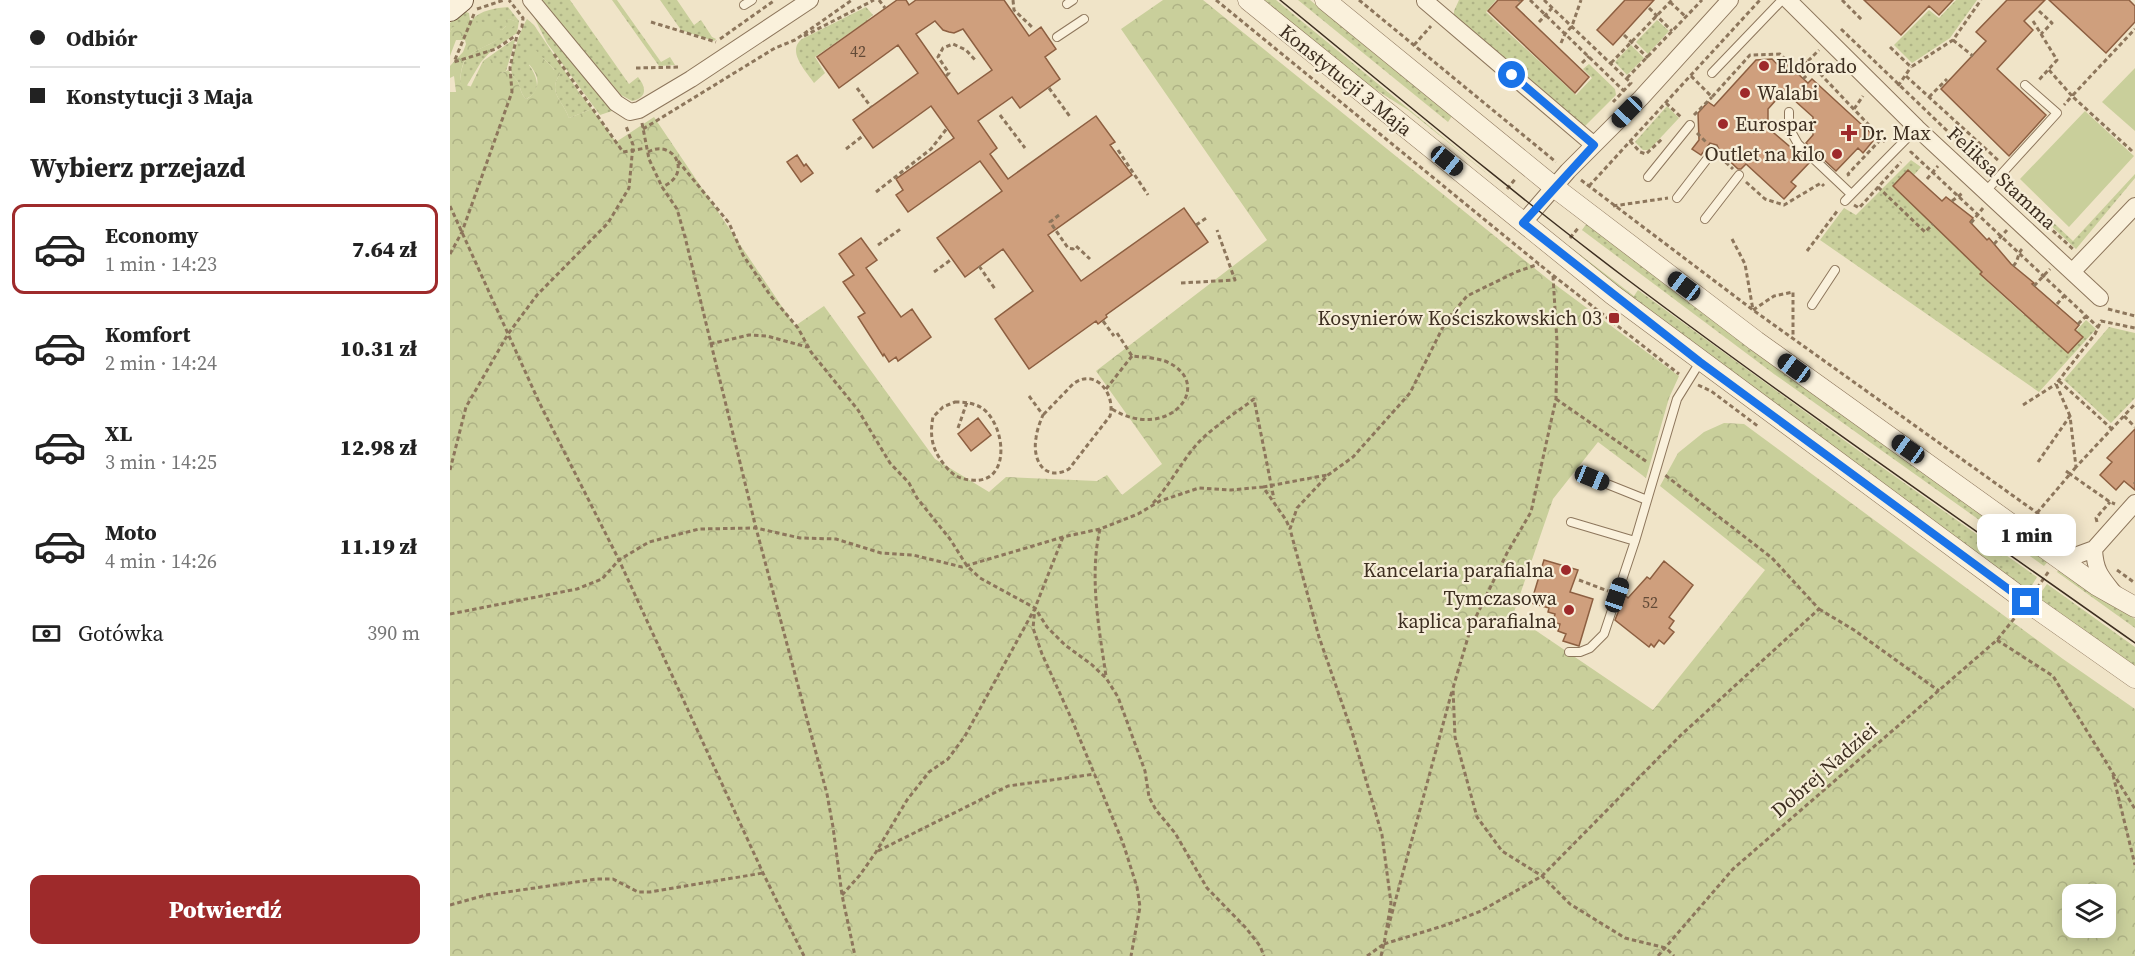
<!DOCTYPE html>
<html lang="pl">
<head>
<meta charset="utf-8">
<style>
  :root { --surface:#fff; --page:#f6f6f6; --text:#222; --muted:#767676; --line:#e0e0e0; --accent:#9e2a2b }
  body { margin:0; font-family:"Source Serif 4",serif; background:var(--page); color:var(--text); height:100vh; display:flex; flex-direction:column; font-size:22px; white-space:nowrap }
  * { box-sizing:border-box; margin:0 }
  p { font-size:20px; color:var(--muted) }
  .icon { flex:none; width:33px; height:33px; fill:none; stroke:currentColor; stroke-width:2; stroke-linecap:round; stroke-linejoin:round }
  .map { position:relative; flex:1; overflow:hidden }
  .sheet { display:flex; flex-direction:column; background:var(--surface); width:450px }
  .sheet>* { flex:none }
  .guide { display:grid; align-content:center; height:132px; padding:0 30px; background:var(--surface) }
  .tools { position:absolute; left:1612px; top:884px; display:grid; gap:12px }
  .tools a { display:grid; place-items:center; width:54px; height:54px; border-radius:12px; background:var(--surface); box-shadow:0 3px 15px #0003; font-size:30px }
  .end { position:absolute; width:27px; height:27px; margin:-14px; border:8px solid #1a73e8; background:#fff; box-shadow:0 0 0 3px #fff }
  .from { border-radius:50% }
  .bubble { position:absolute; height:42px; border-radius:12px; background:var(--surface); box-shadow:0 3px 15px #0003; font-size:20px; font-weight:800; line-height:42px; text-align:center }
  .car { position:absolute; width:18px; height:36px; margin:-18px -9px; border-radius:8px; box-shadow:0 0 4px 2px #0007; background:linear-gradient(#222 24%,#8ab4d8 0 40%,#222 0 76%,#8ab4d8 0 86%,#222 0) }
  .guide b { display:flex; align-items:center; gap:21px; height:57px; font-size:22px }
  .guide b+b { border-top:2px solid var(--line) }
  .guide i { width:15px; height:15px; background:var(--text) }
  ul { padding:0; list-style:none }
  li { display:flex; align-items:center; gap:18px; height:90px; margin:0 12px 9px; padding:0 18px; border:3px solid transparent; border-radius:12px }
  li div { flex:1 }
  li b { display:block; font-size:22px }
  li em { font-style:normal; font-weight:800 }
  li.active { border-color:var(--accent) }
  li>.icon { width:54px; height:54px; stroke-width:1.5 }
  h2 { padding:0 30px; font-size:27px; line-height:72px }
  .pay { display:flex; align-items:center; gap:15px; height:66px; padding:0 30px; font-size:22px }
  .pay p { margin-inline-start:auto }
  .button { display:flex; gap:12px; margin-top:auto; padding:12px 30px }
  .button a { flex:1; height:69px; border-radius:12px; background:var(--accent); color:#fff; font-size:24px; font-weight:800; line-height:69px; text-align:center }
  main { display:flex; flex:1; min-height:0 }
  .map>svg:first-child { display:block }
  .grass { fill:url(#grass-dots) }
  .forest { fill:url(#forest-crowns); fill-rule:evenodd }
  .park { fill:#c9cf9b }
  .building { fill:#cf9f7d; stroke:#8d5f41; stroke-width:1.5; fill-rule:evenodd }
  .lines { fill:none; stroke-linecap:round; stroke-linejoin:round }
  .service-casing { stroke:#8d765c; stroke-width:10 }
  .minor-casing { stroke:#8d765c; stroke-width:18 }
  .tertiary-casing { stroke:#8d765c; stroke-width:21 }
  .secondary-casing { stroke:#6f573f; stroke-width:24 }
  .path { stroke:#8d765c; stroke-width:3; stroke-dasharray:4.5 3; stroke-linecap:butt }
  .service { stroke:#faf1dc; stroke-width:8 }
  .minor { stroke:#faf1dc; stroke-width:16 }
  .tertiary { stroke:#faf1dc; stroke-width:20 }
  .secondary { stroke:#faf1dc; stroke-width:22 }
  .tram { stroke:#3d2e20; stroke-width:1.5 }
  .route { stroke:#1a73e8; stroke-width:8 }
  .poi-dot { fill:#9e2a2b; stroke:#f7eed8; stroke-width:2 }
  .labels { text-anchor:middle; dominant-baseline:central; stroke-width:4.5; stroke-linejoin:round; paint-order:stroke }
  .number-label { font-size:16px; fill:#624a37 }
  .poi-label { font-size:20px; fill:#3d2e20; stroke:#f7eed8; text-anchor:start }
  .street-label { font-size:20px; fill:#3d2e20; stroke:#f7eed8 }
</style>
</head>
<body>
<main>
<section class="sheet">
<div class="guide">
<b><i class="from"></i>Odbiór</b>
<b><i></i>Konstytucji 3 Maja</b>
</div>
<h2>Wybierz przejazd</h2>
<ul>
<li class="active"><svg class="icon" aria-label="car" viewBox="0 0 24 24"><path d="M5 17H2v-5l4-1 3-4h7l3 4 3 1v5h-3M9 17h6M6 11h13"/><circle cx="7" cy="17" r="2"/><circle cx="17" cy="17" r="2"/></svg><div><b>Economy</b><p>1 min · 14:23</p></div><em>7.64 zł</em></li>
<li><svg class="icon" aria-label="car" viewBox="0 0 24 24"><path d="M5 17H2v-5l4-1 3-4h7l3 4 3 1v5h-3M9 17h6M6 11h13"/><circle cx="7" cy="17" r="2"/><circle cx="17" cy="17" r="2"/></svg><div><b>Komfort</b><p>2 min · 14:24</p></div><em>10.31 zł</em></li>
<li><svg class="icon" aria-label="car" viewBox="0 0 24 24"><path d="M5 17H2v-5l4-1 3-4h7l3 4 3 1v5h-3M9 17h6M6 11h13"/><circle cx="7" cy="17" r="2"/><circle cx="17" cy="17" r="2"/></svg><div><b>XL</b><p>3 min · 14:25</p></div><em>12.98 zł</em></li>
<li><svg class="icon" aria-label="car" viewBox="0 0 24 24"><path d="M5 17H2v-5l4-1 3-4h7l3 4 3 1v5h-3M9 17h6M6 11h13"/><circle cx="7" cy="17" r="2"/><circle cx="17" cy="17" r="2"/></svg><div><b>Moto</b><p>4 min · 14:26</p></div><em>11.19 zł</em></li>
</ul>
<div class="pay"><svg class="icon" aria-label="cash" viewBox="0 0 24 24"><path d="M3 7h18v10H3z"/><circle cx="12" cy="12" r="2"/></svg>Gotówka<p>390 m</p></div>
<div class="button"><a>Potwierdź</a></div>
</section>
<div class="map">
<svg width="1685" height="956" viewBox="0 0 1685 956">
  <defs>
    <pattern id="grass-dots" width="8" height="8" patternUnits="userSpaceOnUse" patternTransform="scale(1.5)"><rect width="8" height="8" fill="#c9cf9b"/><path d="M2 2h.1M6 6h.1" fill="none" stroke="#aeb285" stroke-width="1.8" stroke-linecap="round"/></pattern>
    <pattern id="forest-crowns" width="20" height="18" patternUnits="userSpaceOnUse" patternTransform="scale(1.5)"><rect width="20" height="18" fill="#c9cf9b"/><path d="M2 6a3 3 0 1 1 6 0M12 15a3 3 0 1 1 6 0" fill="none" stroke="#aeb285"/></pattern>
  </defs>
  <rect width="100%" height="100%" fill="#f0e4c8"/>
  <path class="grass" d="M91,0H120L179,84L188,77C196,87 198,97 182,101L171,95Z
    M162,0H167L211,62L220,57L225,65L209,66Z
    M210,0H227L244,25L251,20L262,37L266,39L264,41L231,30Z
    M812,0H826L1051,185L958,110L912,81Z
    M848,0H860L1002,116L998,122Z
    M1009,0H1046L1036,12L1126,95L1142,78L1133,69L1139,64L1165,89L1166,95L1134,127L1004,18V11Z
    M1506,0H1527L1500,38L1462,63L1444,45L1479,10L1489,18Z
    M58,7L69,21L67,33L42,50L31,62L16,87L10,83C12,56 18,54 40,44C50,39 59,29 67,22L59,19L56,21V26L52,30L45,28L3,27L0,32V23L13,11L19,13L20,20H22C30,10 46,8 58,7Z
    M416,7L423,15L417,20L422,29L414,35L408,27L365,57L375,73L364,83C356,71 336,51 352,39Z
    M83,15L165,110L150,115L97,43Z
    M77,19L84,25L130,94L142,109L119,118C113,100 97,93 110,74C102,69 98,61 90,56L79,65C87,76 93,92 76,99C70,93 71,88 68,82C66,79 63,77 62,74C58,65 71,28 77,19Z
    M1207,20L1219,31L1198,54L1186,42Z
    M63,40L65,41L56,71L52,73L49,70L28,90L20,88L33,61Z
    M1181,45L1194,58L1177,75L1165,62Z
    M1217,106L1229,118L1199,150H1193L1185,142Z
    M1461,160L1471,167L1464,175L1458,170L1444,186L1491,230L1490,232L1532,272L1530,275L1574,315L1575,314L1618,353L1632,337L1626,331L1636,320L1646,329L1589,392L1370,240L1394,208L1406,215Z
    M1685,174V178L1626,249L1552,180L1555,177L1623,241Z
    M1137,223L1600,559L1594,566L1324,374L1132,230Z
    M1119,246L1184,296L1188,290L1402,446L1587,577L1578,592L1267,363L1118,248Z
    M1659,327L1685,333V398L1661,423L1614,380Z
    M1611,566L1685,619V628L1607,572Z
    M1597,584L1685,647V667L1587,598Z"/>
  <path class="forest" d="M713,0H753L1099,280L1229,376L1219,398L1196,478L1148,442L1103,499L1063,615L1203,710L1315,570L1210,486L1228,453L1254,432L1274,423L1294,424L1613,659L1685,709V956H0V92H6L4,76L0,78V66L13,52L16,44L15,40H6L0,56V32L3,27L14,22L30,21L52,30L56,26L55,21L59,19L68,22C60,29 52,38 42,43C19,55 12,53 10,83L28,89L27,80L33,62L42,59L48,64L52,73L58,70C61,74 65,78 68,82C71,88 70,93 76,99C85,96 90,84 86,75C84,69 78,64 75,58L86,50C91,58 99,62 104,70H109L110,74C97,93 113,100 119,118L142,109L166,142L204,117L345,326L374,306L485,459L539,492L556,477L647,481L657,475L672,495L712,464L646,371L817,240L671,29ZM1623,894H1656V927H1623Z"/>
  <path class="park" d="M1685,68V131L1652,102Z
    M1635,111L1684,156L1619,227L1570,179Z"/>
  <path class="building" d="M447,0H456L459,5L466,0H554L579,36L591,27L606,49L595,57L610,79L570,108L562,97L528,121L547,148L540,154L558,179L646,116L665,142L660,145L682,175L598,235L631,281L734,208L758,242L656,315L657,317L648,324L646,321L579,369L545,319L583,291L553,249L515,277L487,238L552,191L530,161L458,212L446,195L453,190L446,179L504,138L481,106L423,148L403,120L468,73L448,45L389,88L367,57ZM485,21L493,30L499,32L504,33L513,29L542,70L508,94L466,34Z
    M1048,0H1073L1066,7L1139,77L1125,93L1038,11Z
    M1175,0H1204L1163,45L1147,30Z
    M1414,0H1503L1489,15L1479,6L1451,35Z
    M1557,0H1595L1574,21L1583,30L1547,69L1596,115L1559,156L1491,89L1536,41L1526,32Z
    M1599,0H1679L1685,6V22L1656,53Z
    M1322,59L1332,69L1337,64L1358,83L1362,79L1423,135V141L1413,153L1408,148L1386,171L1356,143L1363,135V117L1334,91L1318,109V128L1359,163L1341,182L1346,186L1334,199L1296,164L1291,169H1288L1270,152L1267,145L1260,143L1251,155L1242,149L1249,140L1248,113L1258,102L1264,106L1306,60Z
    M347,155L354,166L356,164L363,173L351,182L337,162Z
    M1458,170L1492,201L1496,197L1523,218L1520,222L1537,240L1539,238L1561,264L1584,283L1582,284L1629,325L1625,330L1633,337L1618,353L1530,274L1532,272L1443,186Z
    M411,238L427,260L416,268L451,317L462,309L481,337L448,361L446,357L439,362L434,354L433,356L408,317L415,313L393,282L404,275L389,254Z
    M528,418L541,435L521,451L508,434Z
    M1685,429V490L1674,481L1666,490L1650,475L1662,462L1657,458Z
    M1094,560L1128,570L1120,592L1143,599L1129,646L1113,641L1116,634L1108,631L1110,624L1103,622L1105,614L1098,612L1099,608L1081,603Z
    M1214,561L1243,585L1219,617L1224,621L1219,628L1224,632L1214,644L1209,640L1204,647L1201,644L1199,647L1165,620L1175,595L1178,598L1197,577L1200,579Z"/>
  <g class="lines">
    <defs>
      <path id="service" d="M617,4L623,0
        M294,5L302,0
        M607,37L634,19
        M1262,73L1332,0
        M1339,112V128L1348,144L1401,194
        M1198,177L1240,125
        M1536,191L1607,113L1575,85
        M1227,198L1264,150
        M1395,201L1467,128
        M1255,219L1289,175
        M1362,305L1385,270
        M1142,478L1197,500
        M1121,522L1185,541
        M1119,652H1130L1140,648L1154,634L1185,541L1227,399L1250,362"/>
      <path id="minor" d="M81,0L166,103L180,112L189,110L241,79L360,0
        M1338,0L1467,128L1650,298
        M975,1L1144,145
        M1073,223L1118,171L1191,98L1280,0
        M1622,272L1685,206
        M1644,549C1645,571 1651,577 1664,593
        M1614,560L1644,549L1685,503"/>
      <path id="tertiary" d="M798,0L1163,295L1577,602L1685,678
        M875,0L1104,187L1306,341L1646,585L1685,607"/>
      <path id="secondary" d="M0,10L12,0"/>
    </defs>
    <use href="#service" class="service-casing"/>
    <use href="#minor" class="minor-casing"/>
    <use href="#tertiary" class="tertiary-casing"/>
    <use href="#secondary" class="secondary-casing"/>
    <path class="path" d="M429,0L435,8
      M563,0L564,10L582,27
      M766,0L1095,269L1229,374
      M909,0L1106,162
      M1080,0L1174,91
      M1094,0L1181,83L1163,102
      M1392,0L1413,21
      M1068,1L1069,0
      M1220,2L1236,17
      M1199,8L1222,31
      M27,9L54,0
      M1589,11L1602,23L1591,34
      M24,14L4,62L46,49L65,36
      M1583,21L1607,60L1588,81
      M201,22L266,42
      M1089,22L1102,8
      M1391,29L1540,172
      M1174,35L1198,58
      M354,36L424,0
      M270,39L325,0
      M1503,40L1523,56
      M1111,43L1115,34L1122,26L1131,0
      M964,45L981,26
      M1440,47L1461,67L1503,40L1531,0
      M104,54L173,152L196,148
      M1358,61L1369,50
      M1132,63L1139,56
      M1161,63L1222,0
      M186,68L230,67
      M1599,70L1622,96L1614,105
      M496,76L499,73L488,57L493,48L503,44L516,50L526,61
      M1241,76L1262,97L1300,55L1330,54L1348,71L1358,61L1436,143
      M1456,76L1550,162
      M1177,78L1252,0
      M1353,79L1364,68
      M1448,86L1461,67
      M407,88L421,107
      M599,88L621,118
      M1479,97L1497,79
      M1216,103L1232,118
      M1404,109L1413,96
      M550,115L575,148
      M1244,115L1262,97
      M192,123L199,159L212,187L227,209L235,237L306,528L377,794L383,827L392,895L405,956
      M193,129L325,48L345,40L402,0
      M1247,133L1257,143
      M1180,141L1190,152L1196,154L1212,139
      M396,149L414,135
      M668,150L698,195
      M1682,151L1622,96L1685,29
      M198,152C223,138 244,174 212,187
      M1460,153L1461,152L1649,328
      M1270,157L1283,169
      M228,161L279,223L293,255L320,295L348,328L361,352L408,410L440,463L459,483L467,498L500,539L517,566L530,578L585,608L597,627L615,645L641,664L656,678L668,697L695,771L699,797L706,810L725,833L757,888L796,928L810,946L814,956
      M1399,176L1398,174L1432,138
      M1477,179L1488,166
      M1131,180L1303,310L1625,540
      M1296,182L1315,199L1334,205L1371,183L1374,186
      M1553,185L1624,250
      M1139,186L1310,0
      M1428,187L1475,232L1483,224
      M1057,189L1066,178
      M426,192L481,149L498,127
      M1502,201L1514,192
      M1404,205L1409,208L1451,162
      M0,206L89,402L169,560L313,873L354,956
      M1163,206L1218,198
      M609,215L600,222L618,248L623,249L626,246L640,259
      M1521,223L1533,208
      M746,225L758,217
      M1120,238L1129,227
      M1282,239L1295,264L1303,310L1324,296L1343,292V336
      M1544,244L1557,230
      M428,245L452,228
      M1357,251L1388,210
      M0,254L12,232L62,92L60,68L67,35L72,27L73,18L59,0
      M529,266L545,289
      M1563,266C1569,261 1567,253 1573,248
      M484,272L502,259
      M1103,276L1107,342L1106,399L1081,512L1057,553L1021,627L1003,688L1005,737L1027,817L1052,851L1092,876L1120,904L1175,938L1216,948L1224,956
      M731,283L785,280L767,230
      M1584,286L1600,269
      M1607,304L1614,296
      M1658,309L1685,316
      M653,321L664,336
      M1628,324L1636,316
      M260,344L299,335L317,336L357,347
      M1609,381L1662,429
      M1248,385L1261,391L1309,427
      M656,389L682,356
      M579,396L593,415C590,422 587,430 586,438C582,461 595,482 619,469L660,416C666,394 645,367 623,384L593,415
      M1106,399L1197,462
      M505,402C514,402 524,403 532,408C556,425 562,485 521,480C510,479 504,476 497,468C483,452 479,438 483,417L493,407Z
      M1573,405L1606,384
      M662,409C719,444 768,383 715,361C705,358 693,357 682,356L667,333
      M1620,416L1606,384L1645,334L1651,321L1685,328
      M1674,416L1685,427
      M508,428L517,402
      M1588,462L1620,416L1626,467L1685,404
      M1626,467L1620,474L1660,502L1665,504
      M0,470L16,407L58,334L87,295L158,223L179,188L183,145L176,126
      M1684,482L1685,483
      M813,487L877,475
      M703,503C720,485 731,462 748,443C764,426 786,413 804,399L824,499
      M1587,513L1620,474L1616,471
      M1647,522L1646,518L1660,502
      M650,529C639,577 649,628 656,676
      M613,537L585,608L583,628L592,654L622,720L673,843L687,887L690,907L681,956
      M1667,570L1685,583
      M1129,580L1158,591
      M1587,588L1599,571
      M1369,609L1404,630L1489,691
      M0,614L127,589L152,579L169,560L199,542L249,529L306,528L350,538L386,539L431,553L463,555L512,567L613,537L650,529L688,514L710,501L749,488L781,490L813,487L836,520L840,529
      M1547,640L1603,676L1685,809
      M1663,775L1685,865
      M428,851L558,786L645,774
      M392,895L410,875L426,852L457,800L479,772L498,759L515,736L584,610
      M0,905L36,895L147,879H163L188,892H200L313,873
      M938,928L1002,691
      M934,944L996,925L1031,911L1092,876L1231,735L1369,609L1322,558L1215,475
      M917,956L934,944L941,903L932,835L902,732L869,637L840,529L847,508L878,475L903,457L960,393L996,321L1017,296L1066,272L1089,264
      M931,956L934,943
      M1208,956L1283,869L1547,640L1567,615"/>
    <use href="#service" class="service"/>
    <use href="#minor" class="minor"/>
    <use href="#tertiary" class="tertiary"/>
    <use href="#secondary" class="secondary"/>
    <path class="tram" d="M830,0C945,94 1059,190 1178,280C1344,405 1515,523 1685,643"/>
  </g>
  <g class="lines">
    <path class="route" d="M1062,75L1144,145L1073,223L1250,362L1576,602"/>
  </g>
  <g class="poi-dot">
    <circle cx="1314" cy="66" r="6"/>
    <circle cx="1295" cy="93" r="6"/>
    <circle cx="1273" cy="124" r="6"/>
    <path d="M1396 124h6v6h6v6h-6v6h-6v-6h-6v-6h6z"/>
    <circle cx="1387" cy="154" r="6"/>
    <rect x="1158" y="312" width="12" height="12" rx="3"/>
    <circle cx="1116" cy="570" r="6"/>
    <circle cx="1119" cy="610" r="6"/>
  </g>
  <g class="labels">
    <g class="number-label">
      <text x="408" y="51">42</text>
      <text x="1200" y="602">52</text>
    </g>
    <g class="poi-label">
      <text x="1326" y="66">Eldorado</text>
      <text x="1307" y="93">Walabi</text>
      <text x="1285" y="124">Eurospar</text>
      <text x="1411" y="133">Dr. Max</text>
      <text x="1375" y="154" text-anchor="end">Outlet na kilo</text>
      <text x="1152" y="318" text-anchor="end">Kosynierów Kościszkowskich 03</text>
      <text x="1104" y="570" text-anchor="end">Kancelaria parafialna</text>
      <text x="1107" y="598" text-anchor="end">Tymczasowa<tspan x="1107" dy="23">kaplica parafialna</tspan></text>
    </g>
    <g class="street-label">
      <text transform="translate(896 80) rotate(39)">Konstytucji 3 Maja</text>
      <text transform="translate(1552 178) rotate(43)">Feliksa Stamma</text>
      <text transform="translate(1374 770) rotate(-41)">Dobrej Nadziei</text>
    </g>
  </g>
</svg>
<div class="tools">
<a><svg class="icon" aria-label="layers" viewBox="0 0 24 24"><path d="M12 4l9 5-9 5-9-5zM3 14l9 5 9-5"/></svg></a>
</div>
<i class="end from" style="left:1062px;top:75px"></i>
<i class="end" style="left:1576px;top:602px"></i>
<div class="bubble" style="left:1527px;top:514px;width:99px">1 min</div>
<i class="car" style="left:1177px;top:112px;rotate:224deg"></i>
<i class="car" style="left:997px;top:161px;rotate:129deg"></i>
<i class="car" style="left:1234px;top:286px;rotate:307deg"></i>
<i class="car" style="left:1344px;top:368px;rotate:306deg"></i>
<i class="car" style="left:1458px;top:449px;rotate:305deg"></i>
<i class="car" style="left:1142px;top:478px;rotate:112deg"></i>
<i class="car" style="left:1167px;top:595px;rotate:19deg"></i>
</div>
</main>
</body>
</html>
